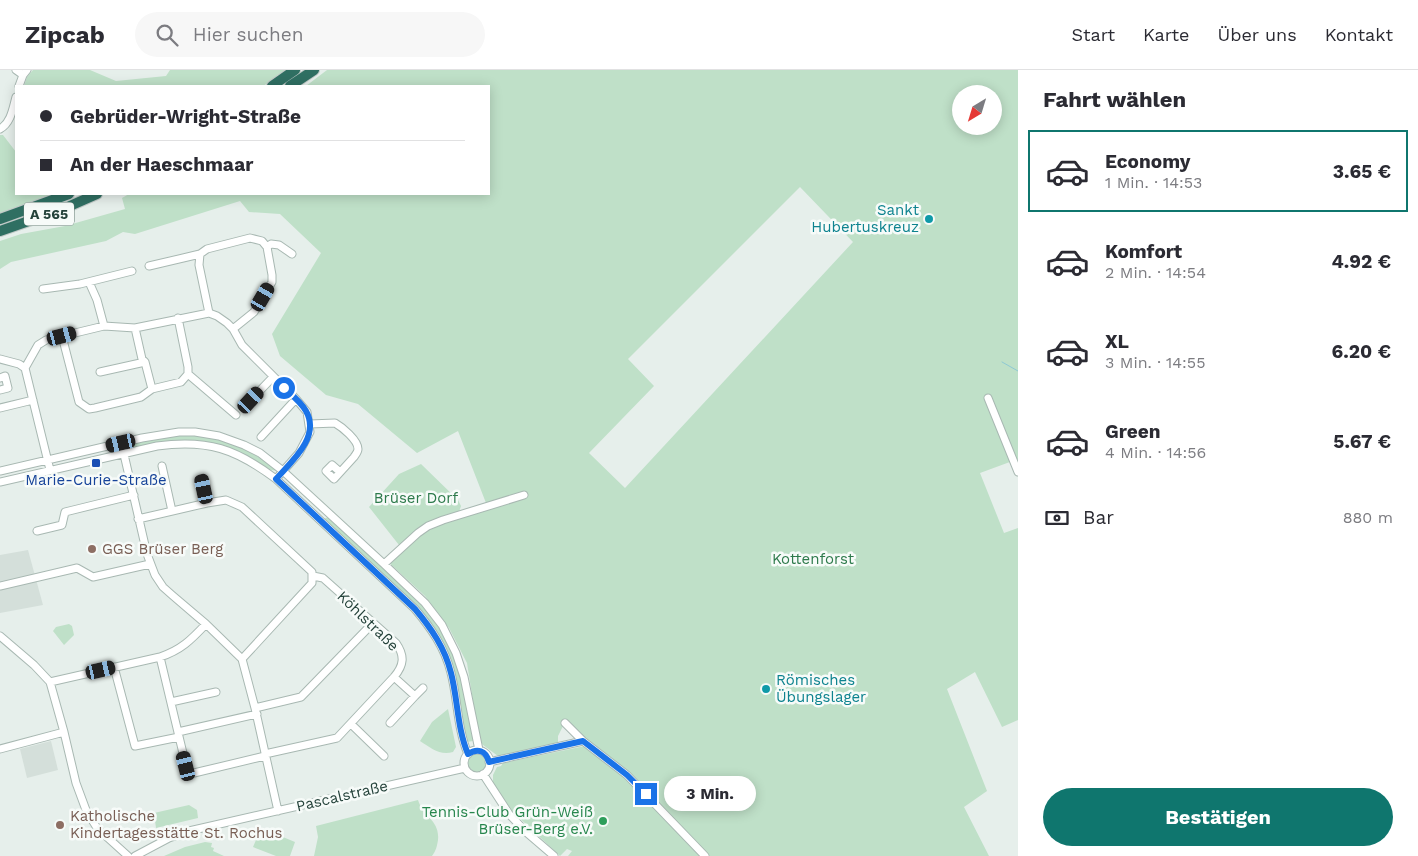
<!DOCTYPE html>
<html lang="de">
<head>
<meta charset="utf-8">
<style>
  :root { --surface:#fff; --page:#f7f7f7; --text:#2b2b33; --muted:#7c7c81; --line:#e1e1e2; --accent:#0f766e }
  body { margin:0; font-family:"Work Sans",sans-serif; background:var(--page); color:var(--text); height:100vh; display:flex; flex-direction:column; font-size:19px; white-space:nowrap }
  * { box-sizing:border-box; margin:0 }
  p { font-size:16px; color:var(--muted) }
  .icon { flex:none; width:28px; height:28px; fill:none; stroke:currentColor; stroke-width:2; stroke-linecap:round; stroke-linejoin:round }
  .map { position:relative; flex:1; overflow:hidden }
  .details { display:flex; flex-direction:column; background:var(--surface); width:400px }
  .details>* { flex:none }
  .top-card { position:absolute; left:15px; top:15px; width:475px; height:110px; border-radius:0px; box-shadow:0 2px 12px #0003; display:grid; align-content:center; height:110px; padding:0 25px; background:var(--surface) }
  .needle { width:32px; rotate:218deg }
  .buttons { position:absolute; left:952px; top:15px; display:grid; gap:10px }
  .buttons a { display:grid; place-items:center; width:50px; height:50px; border-radius:50%; background:var(--surface); box-shadow:0 2px 12px #0003; font-size:25px }
  .end { position:absolute; width:22px; height:22px; margin:-11px; border:6px solid #1a73e8; background:#fff; box-shadow:0 0 0 2px #fff }
  .from { border-radius:50% }
  .bubble { position:absolute; height:35px; border-radius:18px; background:var(--surface); box-shadow:0 2px 12px #0003; font-size:16px; font-weight:700; line-height:35px; text-align:center }
  .car { position:absolute; width:15px; height:30px; margin:-15px -8px; border-radius:6px; box-shadow:0 0 4px 1px #0007; background:linear-gradient(#222 24%,#8ab4d8 0 40%,#222 0 76%,#8ab4d8 0 86%,#222 0) }
  .top-card b { display:flex; align-items:center; gap:18px; height:48px; font-size:19px }
  .top-card b+b { border-top:1px solid var(--line) }
  .top-card i { width:12px; height:12px; background:var(--text) }
  ul { padding:0; list-style:none }
  li { display:flex; align-items:center; gap:15px; height:82px; margin:0 10px 8px; padding:0 15px; border:2px solid transparent; border-radius:0px }
  li div { flex:1 }
  li b { display:block; font-size:19px }
  li em { font-style:normal; font-weight:700 }
  li.active { border-color:var(--accent) }
  li>.icon { width:45px; height:45px; stroke-width:1.5 }
  h2 { padding:0 25px; font-size:22px; line-height:60px }
  .pay { display:flex; align-items:center; gap:12px; height:55px; padding:0 25px; font-size:19px }
  .pay p { margin-inline-start:auto }
  .action { display:flex; gap:10px; margin-top:auto; padding:10px 25px }
  .action a { flex:1; height:58px; border-radius:30px; background:var(--accent); color:#fff; font-size:20px; font-weight:700; line-height:58px; text-align:center }
  header { display:flex; align-items:center; gap:30px; box-sizing:border-box; height:70px; padding:0 25px; background:var(--surface); border-bottom:1px solid var(--line) }
  header strong { font-size:24px }
  nav { display:flex; gap:28px; margin-inline-start:auto; font-size:18px }
  .search { width:350px; height:45px; background:var(--page); display:flex; align-items:center; gap:12px; box-sizing:border-box; padding:0 18px; border-radius:28px; color:var(--muted); font-size:19px }
  main { display:flex; flex:1; min-height:0 }
  .map>svg:first-child { display:block }
  .built { fill:#d4dfda }
  .green { fill:#bfe0c8; fill-rule:evenodd }
  .lines { fill:none; stroke-linecap:round; stroke-linejoin:round }
  .stream { stroke:#8ec9d4; stroke-width:1 }
  .minor-casing { stroke:#a8b8b2; stroke-width:9 }
  .highway-casing { stroke:#c2cac8; stroke-width:12 }
  .minor { stroke:#fff; stroke-width:7 }
  .highway { stroke:#2f6f62; stroke-width:10 }
  .route { stroke:#1a73e8; stroke-width:6 }
  .culture-dot { fill:#0f9aa8; stroke:#f7fbf9; stroke-width:2 }
  .transit-dot { fill:#1a4fb4; stroke:#f7fbf9; stroke-width:2 }
  .education-dot { fill:#8d6e63; stroke:#f7fbf9; stroke-width:2 }
  .leisure-dot { fill:#2e9e5b; stroke:#f7fbf9; stroke-width:2 }
  .labels { text-anchor:middle; dominant-baseline:central; stroke-width:5; stroke-linejoin:round; paint-order:stroke }
  .shield { fill:#f7fbf9; stroke:#637a73; stroke-width:1 }
  .shield-label { font-size:14px; font-weight:bold; fill:#24423a }
  .culture-label { font-size:15px; fill:#0d838f; stroke:#f7fbf9; text-anchor:end }
  .transit-label { font-size:15px; fill:#164399; stroke:#f7fbf9 }
  .park-label { font-size:15px; fill:#2d7a4b; stroke:#f7fbf9 }
  .education-label { font-size:15px; fill:#785e54; stroke:#f7fbf9; text-anchor:start }
  .street-label { font-size:15px; fill:#24423a; stroke:#f7fbf9 }
  .leisure-label { font-size:15px; fill:#27864d; stroke:#f7fbf9; text-anchor:end }
</style>
</head>
<body>
<header>
<strong>Zipcab</strong>
<div class="search"><svg class="icon" aria-label="search" viewBox="0 0 24 24"><circle cx="10" cy="10" r="6"/><path d="M15 15l6 6"/></svg>Hier suchen</div>
<nav><a>Start</a><a>Karte</a><a>Über uns</a><a>Kontakt</a></nav>
</header>
<main>
<div class="map">
<svg width="1018" height="786" viewBox="0 0 1018 786">
  <rect width="100%" height="100%" fill="#e6efeb"/>
  <path class="built" d="M28,480L43,535L0,543V485Z
    M51,671L58,700L27,708L20,679Z"/>
  <path class="green" d="M33,0H90L116,11L166,6L170,0H289L263,16H24L27,7Z
    M327,0H1018V389L980,403L1004,463L1018,458V650L1002,657L975,602L947,619L987,721L964,737L989,786H568L572,781L567,779L560,786L512,741L493,713V705L497,697L501,696L503,693L585,676L564,654L558,666V674L498,686L483,675L479,669L467,593L449,558L425,526L385,489L399,475L369,437L399,404L421,394L458,430L461,436L459,442L486,433L458,361L417,383L358,334L326,325L280,286L272,264L321,183L280,144L249,142L240,131L135,164L123,162L106,171L11,192L0,199V171L21,164L65,156L125,139L122,128L129,124H489V16H306ZM961,24H994V56H961ZM800,117L853,172L625,418L589,383L654,316L628,289Z
    M0,65H3L16,82V124H52L0,144Z
    M180,365C217,365 250,377 277,401L267,399L240,382L225,376L200,371H171L126,379C134,368 167,367 180,365Z
    M329,447L419,530L442,561L454,583L462,613L473,671L467,672L452,597L445,578L433,556L409,528L323,449Z
    M69,554L72,556L74,565L64,575L53,561L56,557Z
    M448,639L456,677L453,682C440,686 431,678 420,671L432,652Z
    M468 693a9 9 0 1 1 18 0a9 9 0 1 1-18 0Z
    M418,730C423,747 440,750 438,770C437,776 436,781 432,786H314L318,767L316,756Z
    M189,735L197,740L198,748L156,758L154,743Z
    M261,758L295,772L290,786H276L253,777Z
    M205,772L212,773L211,777L214,778L213,781L224,786H164L185,777Z"/>
  <g class="lines">
    <path class="stream" d="M1002,292L1018,301"/>
    <defs>
      <path id="minor" d="M16,0L23,5
        M19,16L23,5L27,0
        M0,59C11,53 13,38 16,27
        M267,177L271,174L279,175L292,184
        M149,196L200,184
        M89,212L97,230L104,256
        M43,219L80,214L132,201
        M209,243L199,195L200,184L207,179L250,168L262,171L267,177L272,205V212L254,242L233,259
        M135,258L142,289L145,292L152,319
        M62,266L79,332L89,339L95,338L141,327L152,319L181,312L188,304V297L178,248
        M0,289L19,294L25,298
        M100,302L145,292
        M188,304L236,345
        M0,308L5,306L8,318L0,320
        M988,328L1018,402
        M251,330L273,307
        M0,338L33,330
        M310,354L335,353C342,357 358,370 358,379C358,382 356,384 354,387L334,409L326,401L332,395L340,402
        M261,367L296,329
        M123,380L147,484L155,505L163,517L172,525L206,554L242,589L255,638L278,741
        M162,396L172,441
        M50,400L25,298L38,275L46,270L104,256L135,258L209,243L217,246L227,253L233,259L242,275L296,329L307,342L310,362L299,383L276,409
        M0,401L142,368L179,362H195L219,366L244,375L260,383L283,401L384,494L425,533L442,555L456,583L464,607L479,680
        M202,409L207,433
        M0,412L157,376C208,369 236,379 276,409L415,539C431,558 445,578 451,603C458,630 457,658 468,684
        M138,449L207,433L226,430L242,437L312,502V513L242,589
        M37,461L62,455L65,442L134,425
        M384,494L418,463L428,456L443,450L524,425
        M0,516L77,498L93,507L150,494
        M0,566L34,595L50,612L64,662L76,713L86,740L97,758L128,786
        M160,587L187,700L190,703H194L265,686
        M114,597L135,676L179,667
        M394,607L415,626L423,618
        M50,612L160,587C181,580 191,570 206,554
        M171,632L216,622
        M255,638L301,627L373,553
        M390,653L415,626
        M565,653L583,671L627,705L705,786
        M351,654L384,686
        M178,662L257,644
        M0,679L64,662
        M464 693a13 13 0 1 1 26 0a13 13 0 1 1-26 0Z
        M265,684L337,668L394,607C404,595 405,586 396,573L323,508L313,506
        M489,692L583,671
        M483,704L509,744L525,761L554,786
        M135,786L169,768L189,761L465,698"/>
      <path id="highway" d="M272,16L295,0
        M290,16L314,0
        M0,149L69,124
        M0,161L63,139L97,124"/>
    </defs>
    <use href="#minor" class="minor-casing"/>
    <use href="#highway" class="highway-casing"/>
    <use href="#minor" class="minor"/>
    <use href="#highway" class="highway"/>
  </g>
  <g class="lines">
    <path class="route" d="M284,318C292,325 301,332 306,341C321,367 291,392 276,409L415,539C431,558 445,578 451,603C458,630 457,658 468,684C477,678 486,680 489,692L493,691L583,671L627,705L646,724"/>
  </g>
  <g class="culture-dot">
    <circle cx="929" cy="149" r="5"/>
    <circle cx="766" cy="619" r="5"/>
  </g>
  <rect class="transit-dot" x="91" y="388" width="10" height="10" rx="2.5"/>
  <g class="education-dot">
    <circle cx="92" cy="479" r="5"/>
    <circle cx="60" cy="755" r="5"/>
  </g>
  <circle class="leisure-dot" cx="603" cy="751" r="5"/>
  <g class="labels">
    <rect class="shield" x="24" y="132.5" width="50" height="23" rx="4"/>
    <g class="shield-label">
      <text x="49" y="144">A 565</text>
    </g>
    <g class="culture-label">
      <text x="919" y="140">Sankt<tspan x="919" dy="17">Hubertuskreuz</tspan></text>
      <text x="776" y="610" text-anchor="start">Römisches<tspan x="776" dy="17">Übungslager</tspan></text>
    </g>
    <g class="transit-label">
      <text x="96" y="410">Marie-Curie-Straße</text>
    </g>
    <g class="park-label">
      <text x="416" y="428">Brüser Dorf</text>
      <text x="813" y="489">Kottenforst</text>
    </g>
    <g class="education-label">
      <text x="102" y="479">GGS Brüser Berg</text>
      <text x="70" y="746">Katholische<tspan x="70" dy="17">Kindertagesstätte St. Rochus</tspan></text>
    </g>
    <g class="street-label">
      <text transform="translate(368 551) rotate(44)">Köhlstraße</text>
      <text transform="translate(342 726) rotate(-13)">Pascalstraße</text>
    </g>
    <g class="leisure-label">
      <text x="593" y="742">Tennis-Club Grün-Weiß<tspan x="593" dy="17">Brüser-Berg e.V.</tspan></text>
    </g>
  </g>
</svg>
<div class="buttons">
<a><svg class="needle" viewBox="-14 -14 28 28"><path d="M0-13l5 13h-10z" fill="#e53935"/><path d="M0 13l5-13h-10z" fill="#7c7c81"/></svg></a>
</div>
<i class="end from" style="left:284px;top:318px"></i>
<i class="end" style="left:646px;top:724px"></i>
<div class="bubble" style="left:664px;top:706px;width:92px">3 Min.</div>
<i class="car" style="left:263px;top:227px;rotate:30deg"></i>
<i class="car" style="left:62px;top:266px;rotate:75deg"></i>
<i class="car" style="left:251px;top:330px;rotate:43deg"></i>
<i class="car" style="left:121px;top:373px;rotate:257deg"></i>
<i class="car" style="left:204px;top:419px;rotate:348deg"></i>
<i class="car" style="left:101px;top:600px;rotate:77deg"></i>
<i class="car" style="left:186px;top:696px;rotate:346deg"></i>
<div class="top-card">
<b><i class="from"></i>Gebrüder-Wright-Straße</b>
<b><i></i>An der Haeschmaar</b>
</div>
</div>
<section class="details">
<h2>Fahrt wählen</h2>
<ul>
<li class="active"><svg class="icon" aria-label="car" viewBox="0 0 24 24"><path d="M5 17H2v-5l4-1 3-4h7l3 4 3 1v5h-3M9 17h6M6 11h13"/><circle cx="7" cy="17" r="2"/><circle cx="17" cy="17" r="2"/></svg><div><b>Economy</b><p>1 Min. · 14:53</p></div><em>3.65 €</em></li>
<li><svg class="icon" aria-label="car" viewBox="0 0 24 24"><path d="M5 17H2v-5l4-1 3-4h7l3 4 3 1v5h-3M9 17h6M6 11h13"/><circle cx="7" cy="17" r="2"/><circle cx="17" cy="17" r="2"/></svg><div><b>Komfort</b><p>2 Min. · 14:54</p></div><em>4.92 €</em></li>
<li><svg class="icon" aria-label="car" viewBox="0 0 24 24"><path d="M5 17H2v-5l4-1 3-4h7l3 4 3 1v5h-3M9 17h6M6 11h13"/><circle cx="7" cy="17" r="2"/><circle cx="17" cy="17" r="2"/></svg><div><b>XL</b><p>3 Min. · 14:55</p></div><em>6.20 €</em></li>
<li><svg class="icon" aria-label="car" viewBox="0 0 24 24"><path d="M5 17H2v-5l4-1 3-4h7l3 4 3 1v5h-3M9 17h6M6 11h13"/><circle cx="7" cy="17" r="2"/><circle cx="17" cy="17" r="2"/></svg><div><b>Green</b><p>4 Min. · 14:56</p></div><em>5.67 €</em></li>
</ul>
<div class="pay"><svg class="icon" aria-label="cash" viewBox="0 0 24 24"><path d="M3 7h18v10H3z"/><circle cx="12" cy="12" r="2"/></svg>Bar<p>880 m</p></div>
<div class="action"><a>Bestätigen</a></div>
</section>
</main>
</body>
</html>
